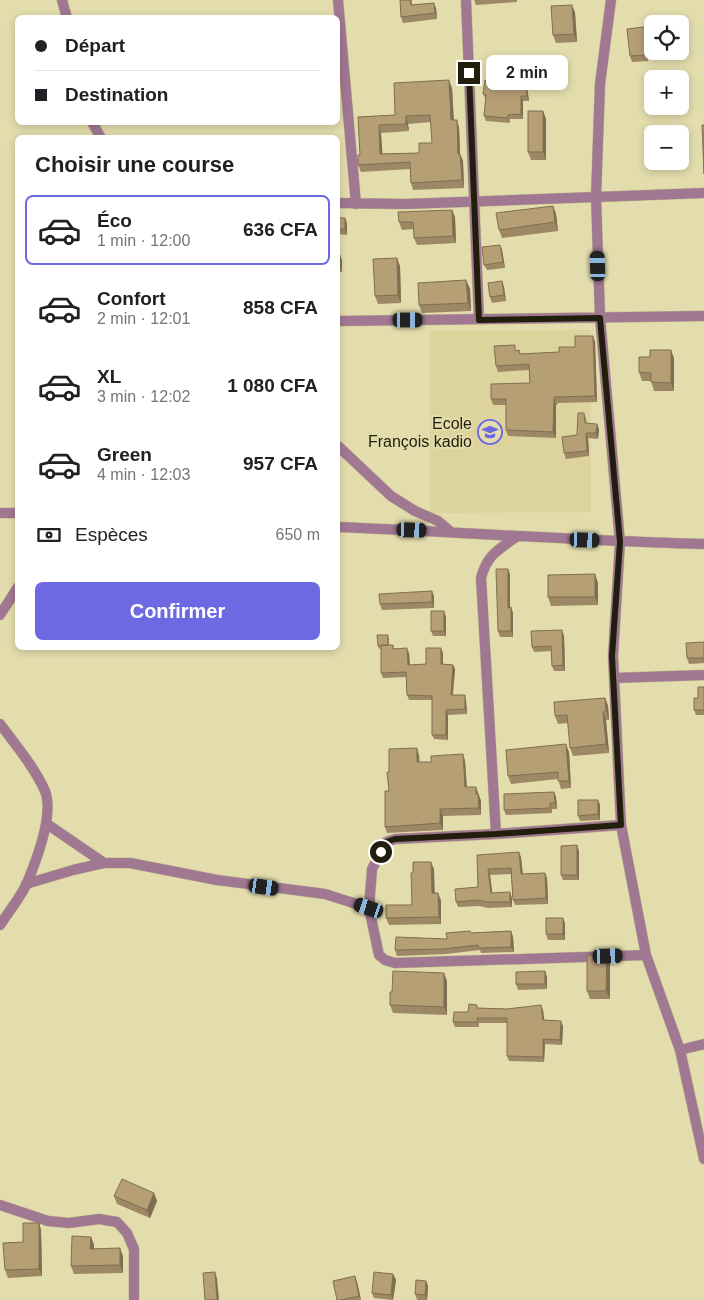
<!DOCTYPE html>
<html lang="fr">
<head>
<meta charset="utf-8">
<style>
  :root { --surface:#fff; --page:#f6f6f6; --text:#202124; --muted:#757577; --line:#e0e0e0; --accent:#6c69e3 }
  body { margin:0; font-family:Helvetica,sans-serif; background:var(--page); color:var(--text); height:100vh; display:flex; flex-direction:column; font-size:19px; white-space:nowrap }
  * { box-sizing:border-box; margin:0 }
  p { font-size:16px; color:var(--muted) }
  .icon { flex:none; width:28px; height:28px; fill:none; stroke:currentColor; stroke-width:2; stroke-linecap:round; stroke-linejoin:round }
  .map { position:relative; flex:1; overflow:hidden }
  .side { position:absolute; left:15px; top:135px; width:325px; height:515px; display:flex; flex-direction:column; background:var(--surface); border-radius:8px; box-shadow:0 2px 8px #0003 }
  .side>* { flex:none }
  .banner { position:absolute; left:15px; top:15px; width:325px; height:110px; border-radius:8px; box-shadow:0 2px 8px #0003; display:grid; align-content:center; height:110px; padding:0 20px; background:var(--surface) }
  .tools { position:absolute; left:644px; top:15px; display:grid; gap:10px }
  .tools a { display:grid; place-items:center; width:45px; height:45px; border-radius:8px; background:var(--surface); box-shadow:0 2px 8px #0003; font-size:25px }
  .end { position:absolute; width:22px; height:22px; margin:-11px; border:6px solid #211e0c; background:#fff; box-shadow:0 0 0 2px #fff }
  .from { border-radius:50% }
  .bubble { position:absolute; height:35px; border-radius:8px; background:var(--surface); box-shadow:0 2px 8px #0003; font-size:16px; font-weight:700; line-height:35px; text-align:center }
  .car { position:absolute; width:15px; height:30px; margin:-15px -8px; border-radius:6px; box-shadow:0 0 4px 1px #0007; background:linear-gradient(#222 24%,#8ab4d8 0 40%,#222 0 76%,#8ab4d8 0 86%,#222 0) }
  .banner b { display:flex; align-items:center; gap:18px; height:48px; font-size:19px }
  .banner b+b { border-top:1px solid var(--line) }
  .banner i { width:12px; height:12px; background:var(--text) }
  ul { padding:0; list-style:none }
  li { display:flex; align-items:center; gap:15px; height:70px; margin:0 10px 8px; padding:0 10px; border:2px solid transparent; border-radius:8px }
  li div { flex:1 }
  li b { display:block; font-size:19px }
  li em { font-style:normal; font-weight:700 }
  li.on { border-color:var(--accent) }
  li>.icon { width:45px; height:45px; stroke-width:1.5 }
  h2 { padding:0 20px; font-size:22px; line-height:60px }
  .pay { display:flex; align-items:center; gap:12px; height:55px; padding:0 20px; font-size:19px }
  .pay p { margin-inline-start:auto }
  .button { display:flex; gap:10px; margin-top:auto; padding:10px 20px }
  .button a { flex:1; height:58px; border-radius:8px; background:var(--accent); color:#fff; font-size:20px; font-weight:700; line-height:58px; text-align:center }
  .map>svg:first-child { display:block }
  .built { fill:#dcd49c }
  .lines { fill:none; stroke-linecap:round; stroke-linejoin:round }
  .street-casing { stroke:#c0ba8f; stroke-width:11 }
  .street { stroke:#a17892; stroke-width:10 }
  .wall { fill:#9d8865; fill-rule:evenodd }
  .shaded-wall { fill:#7f6f52 }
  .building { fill:#b69e75; stroke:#7f6f52; fill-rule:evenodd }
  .route { stroke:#211e0c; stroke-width:6 }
  .labels { text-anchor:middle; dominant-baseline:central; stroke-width:4; stroke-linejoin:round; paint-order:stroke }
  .poi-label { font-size:16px; fill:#211e0c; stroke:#e3dcac; text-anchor:end }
</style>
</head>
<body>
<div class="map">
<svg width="704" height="1300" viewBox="0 0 704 1300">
  <rect width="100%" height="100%" fill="#e3dcac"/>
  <path class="built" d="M590,330L591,512L430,513V331Z"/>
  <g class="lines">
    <defs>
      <path id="street" d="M62,0L67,18
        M338,0L356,204
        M466,0L479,319
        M611,0L600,84L596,197L600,317L620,542L613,656L621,825L646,955L680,1050L704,1159
        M92,122L101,138
        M338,203L406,204L704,193
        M338,321L704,316
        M338,446L391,496L415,511L438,521L450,531
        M0,513H18
        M338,527C460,532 582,541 704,544
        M0,615L18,587
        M614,678L704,675
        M0,724C15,744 35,768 45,791C54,814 37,859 27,883C21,897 9,911 0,925
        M47,824L104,863
        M621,825L496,834L395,839L386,842L372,869L369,908L379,955L385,960L395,963L646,955
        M496,834L481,578C487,555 498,550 516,537
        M26,884L73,870L104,863H130L217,880L325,894L369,908
        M680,1050L704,1044
        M0,1205L48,1221L69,1223L99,1219L117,1222L127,1233L134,1249V1300"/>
    </defs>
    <use href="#street" class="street-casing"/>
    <use href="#street" class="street"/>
  </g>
  <path class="wall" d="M400,0H412V5L436,8L437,19L403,23L401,17Z
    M474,0H517V2L476,5Z
    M572,5L575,13L577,42L556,43L553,35Z
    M646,33L648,61L632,62L630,56Z
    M527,87L529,101H523V119H510V123L486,121L484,116L486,99L483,94Z
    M452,88L454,120L459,127L460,154L463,161L464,188L413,190L411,183L410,169L361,172L358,165L360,155L358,117L395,115ZM431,122L432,143L419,153L382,154L381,133L409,131L408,124Z
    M543,111L546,119V160H531L528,152Z
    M553,206L556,214L558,231L502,238L499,230Z
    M452,210L455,217L456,243L417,245L414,238V229L402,230L399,222Z
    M338,218H345L347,224V235L338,234Z
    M500,245L502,250L505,268L487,270L484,265Z
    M338,255H340L342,261V272H338Z
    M400,266L401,303L378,304L375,296Z
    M466,280L470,289L471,311L422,313L419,305Z
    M502,281L504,287L506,301L492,303L490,297Z
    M593,336L595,342L597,402L558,403V404L556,405V438L508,436L506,430V405H493L491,399L530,383L529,370L498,372L496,366L517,350H519L520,354L559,352L575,347Z
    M674,358V391H654L651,381H642L639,372Z
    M584,413L586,419L587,423L599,429L598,439L588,438L589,456L566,459L564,453L577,435Z
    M510,574V608L513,613V637H500L498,631Z
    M598,583V605L551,606L548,597Z
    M434,596V608L382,610L380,604Z
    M444,611L446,617V636H433L431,631Z
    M564,636L565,671H554L552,666L551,651L534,652L532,647Z
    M389,637V645H393L394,649L409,653L410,665L426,664L443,653V664L453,665L455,669L453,695L466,700L467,714L448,715V740L434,739L432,735V700H409L407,695L406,677L383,678L381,673V648L379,649L378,646Z
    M704,642V663L689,664L687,658Z
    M704,687V715H696L694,710Z
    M605,698L608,706L609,720H606L609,753L573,756L570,748L568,723L558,724L555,716Z
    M569,752L571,788L561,789L558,779L511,784L508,776Z
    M463,754L465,761L467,787H476L481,801V815L443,816V830L387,833L385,827L389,791V772L419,755V762H431Z
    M554,792L556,797L557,809H552V813L506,815L504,810Z
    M598,800L600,805V820L580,821L578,816Z
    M579,851V880H563L561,875Z
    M477,855L521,857L523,874L545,873L547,878L548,904L515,905L513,900L511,874L490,875L492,893L512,898V907L488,908L479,906L458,907L456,902L478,887Z
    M434,869V893H438L441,901V924L389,925L386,918L412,905Z
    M565,923V940H548L546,934Z
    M470,931L471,933L511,931L513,937L514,952L481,953L480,950L446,954L397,956L395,950L447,939Z
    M610,963V999H590L587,991Z
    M547,977V989L518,990L516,984Z
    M447,981V1015L393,1013L390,1005Z
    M479,1008L543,1010L544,1020L563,1026L562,1045L545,1044L544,1062L509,1061L507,1056V1023H479V1027H455L453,1022L468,1012Z
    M154,1193L157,1201L150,1218L117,1204L114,1196Z
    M39,1223L41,1230L42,1276L8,1278L5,1270Z
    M91,1237L94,1245V1249L123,1256V1273L74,1274L71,1266Z
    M393,1274L396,1280L393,1300L374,1298L372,1293Z
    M426,1281L428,1286L427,1300H417L415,1294Z
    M357,1282L361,1300H337Z"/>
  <path class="shaded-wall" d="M434,3L436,8L437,19L435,13Z
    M572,5L575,13L577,42L574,34Z
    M644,27L646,33L648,61L646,55Z
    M449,80L452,88L454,127L451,120Z
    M525,82L527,87L529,101L527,96Z
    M521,96L523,101V119L521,114Z
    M543,111L546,119V160L543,152Z
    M406,116L408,124L409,131L406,124Z
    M457,120L459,127L460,154L463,161L464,188L462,180L458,154Z
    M379,125L381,133L383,162L380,154Z
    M553,206L556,214L558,231L555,222Z
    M452,210L455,217L456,243L453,236Z
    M345,218L347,224V235L345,229Z
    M500,245L502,250L505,268L503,262Z
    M340,255L342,261V272L340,266Z
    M397,258L400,266L401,303L398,295Z
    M466,280L470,289L471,311L468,303Z
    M502,281L504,287L506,301L504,295Z
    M593,336L595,342L597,402L595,396Z
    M671,350L674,358V391L671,383Z
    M554,398L556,405V438L553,432Z
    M597,424L599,429L598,439L596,433Z
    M586,433L588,438L589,456L587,451Z
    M508,569L510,574V613L508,608Z
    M595,574L598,583V605L595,597Z
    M432,591L434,596V608L432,602Z
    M511,607L513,613V637L511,631Z
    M444,611L446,617V636L444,631Z
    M562,630L564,636L565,671L563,665Z
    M407,648L409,653L410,670L408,665Z
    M441,648L443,653V669L441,664Z
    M453,665L455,669L452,700L451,695Z
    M465,695L466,700L467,714L465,709Z
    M605,698L608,706L609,720L606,711Z
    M446,710L448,715V740L446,735Z
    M603,712L606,720L609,753L606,744Z
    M566,744L569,752L571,788L569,781Z
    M417,748L419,755L420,769L417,762Z
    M463,754L465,761L467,794L465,787Z
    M476,787L481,801V815L479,808Z
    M554,792L556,797L557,809L555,803Z
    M598,800L600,805V820L598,814Z
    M440,809L443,816V830L440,823Z
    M577,845L579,851V880L577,875Z
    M519,852L521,857L523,879L521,874Z
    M431,862L434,869L435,900L432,893Z
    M488,869L490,875L493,898L491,893Z
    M545,873L547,878L548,904L546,898Z
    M510,892L512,898V907L510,902Z
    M438,893L441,901V924L439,917Z
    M563,918L565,923V940L563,934Z
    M511,931L513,937L514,952L511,947Z
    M607,955L610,963V999L606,991Z
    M545,971L547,977V989L545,984Z
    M444,973L447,981V1015L444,1007Z
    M541,1005L543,1010L545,1025L543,1020Z
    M561,1021L563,1026L562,1045L560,1040Z
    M543,1039L545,1044L544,1062L543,1057Z
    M154,1193L157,1201L150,1218L147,1210Z
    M39,1223L41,1230L42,1276L39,1269Z
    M91,1237L94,1245L93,1257L90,1249Z
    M120,1248L123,1256V1273L120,1265Z
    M215,1272L217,1278L219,1300H217Z
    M393,1274L396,1280L393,1300L391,1295Z
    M355,1276L357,1282L361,1300L359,1296Z
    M426,1281L428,1286L427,1300L425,1295Z"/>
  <path class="building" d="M400,0H410L411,5L434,3L435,13L401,17Z
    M572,5L574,34L553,35L551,6Z
    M644,27L646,55L630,56L627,29Z
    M449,80L451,120H457L458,154H460L462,180L411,183L410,162L358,165V155H360L358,117L395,115L394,83ZM430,115L432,143H419V153L380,154L379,125L406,124V116Z
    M485,80L514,83L525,82L527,96H521V114L508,115V118L484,116L486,95L483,94Z
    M528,111H543V152H528Z
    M702,125H704V174Z
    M553,206L555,222L499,230L496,213Z
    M452,210L453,236L414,238L413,222H399L398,212Z
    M338,218H345V229H338Z
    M500,245L503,262L484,265L482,247Z
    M338,255H340V266H338Z
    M397,258L398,295L375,296L373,259Z
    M466,280L468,303L419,305L418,283Z
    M502,281L504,295L490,297L488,283Z
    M575,336H593L595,396L555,397V398H554L553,432L506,430V399H491V384L530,383L529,364L496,366L494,346L515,345V351L519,350L520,354L559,352V347H575Z
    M650,350H671V383L651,382V373L639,372V357H650Z
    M578,413H584L585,423L597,424L596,433H586L587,451L564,453L562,437L577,435Z
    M496,569H508V608L511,607V631H498Z
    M595,574V597H548V575Z
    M432,591V602L380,604L379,594Z
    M431,611H444V631H431Z
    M562,630L563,665L552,666L551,646L532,647L531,631Z
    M377,635H388V645L378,646Z
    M704,642V658H687L686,643Z
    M381,645H393V649L407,648L408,665L426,664V648H441V664L453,665L451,695H465V709L446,710V735H432V696L407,695L406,672L381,673Z
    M698,687H704V710H694V698H698Z
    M605,698L606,711L603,712L606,744L570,748L567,715L555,716L554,702Z
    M566,744L569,781H558V772L508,776L506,750Z
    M417,748V762H431V756L463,754L465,787H476V794H478L479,808L440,809V823L385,827V791H389L387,772H389V749Z
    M554,792L555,803H550V808L504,810V794Z
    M578,800H598V814L578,816Z
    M577,845V875H561V846Z
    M519,852L521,874L545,873L546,898L513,900L511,868L488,869L491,893L510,892V902H487L477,900L456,902L455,889L478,887L477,855Z
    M413,862H431L432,893H438L439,917L386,918V905H412L411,873L413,872Z
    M546,918H563V934H546Z
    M470,931L471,933L511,931V947L479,948L478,945L444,949L395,950L396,937L447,939L446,933Z
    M587,955H607L606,991H587Z
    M393,971L444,973V1007L390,1005V992H392Z
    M545,971V984H516V972Z
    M469,1004L477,1005V1008L507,1009L541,1005L543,1020L561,1021L560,1040L543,1039V1057L507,1056V1018H477V1022H453L454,1012H468Z
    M122,1179L154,1193L147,1210L114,1196Z
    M23,1223H39V1269L5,1270L3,1243L23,1242Z
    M72,1236L91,1237L90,1249L120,1248V1265L71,1266Z
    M215,1272L217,1300H205L203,1273Z
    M374,1272L393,1274L391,1295L372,1293Z
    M355,1276L359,1296L341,1300H337L333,1281Z
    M416,1280L426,1281L425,1295L415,1294Z"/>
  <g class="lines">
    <path class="route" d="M381,852L386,842L395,839L496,834L621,825L612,656L620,542L600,318L479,320L469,73"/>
  </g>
  <defs>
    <symbol id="school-ring" viewBox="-11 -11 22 22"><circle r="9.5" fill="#e3dcac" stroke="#6c69e3" stroke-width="1.5"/><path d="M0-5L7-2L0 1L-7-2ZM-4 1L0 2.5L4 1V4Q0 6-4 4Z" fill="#6c69e3"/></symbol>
  </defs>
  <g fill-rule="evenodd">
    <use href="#school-ring" x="476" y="418" width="28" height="28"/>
  </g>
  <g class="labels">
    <g class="poi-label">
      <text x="472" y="423">Ecole<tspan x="472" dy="18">François kadio</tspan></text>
    </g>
  </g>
</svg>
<div class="tools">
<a><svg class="icon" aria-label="locate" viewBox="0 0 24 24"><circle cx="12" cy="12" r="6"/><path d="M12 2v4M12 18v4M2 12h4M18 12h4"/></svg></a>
<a>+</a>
<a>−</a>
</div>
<i class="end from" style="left:381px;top:852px"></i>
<i class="end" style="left:469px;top:73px"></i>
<div class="bubble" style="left:486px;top:55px;width:82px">2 min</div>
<i class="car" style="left:598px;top:266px;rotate:358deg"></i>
<i class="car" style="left:408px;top:320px;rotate:90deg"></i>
<i class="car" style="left:412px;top:530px;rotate:92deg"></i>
<i class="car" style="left:585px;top:540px;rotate:92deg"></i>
<i class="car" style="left:264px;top:887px;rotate:98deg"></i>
<i class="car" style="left:369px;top:908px;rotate:288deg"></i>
<i class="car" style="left:608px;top:956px;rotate:88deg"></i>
<div class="banner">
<b><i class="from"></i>Départ</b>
<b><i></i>Destination</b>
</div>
<section class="side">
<h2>Choisir une course</h2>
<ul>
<li class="on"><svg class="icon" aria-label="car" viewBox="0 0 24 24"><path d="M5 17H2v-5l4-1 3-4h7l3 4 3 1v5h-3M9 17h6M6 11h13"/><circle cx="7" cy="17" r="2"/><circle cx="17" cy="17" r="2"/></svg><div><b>Éco</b><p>1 min · 12:00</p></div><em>636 CFA</em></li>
<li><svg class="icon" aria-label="car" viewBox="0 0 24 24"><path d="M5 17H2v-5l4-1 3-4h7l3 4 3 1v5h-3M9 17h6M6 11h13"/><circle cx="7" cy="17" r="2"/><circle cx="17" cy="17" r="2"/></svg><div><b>Confort</b><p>2 min · 12:01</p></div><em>858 CFA</em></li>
<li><svg class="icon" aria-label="car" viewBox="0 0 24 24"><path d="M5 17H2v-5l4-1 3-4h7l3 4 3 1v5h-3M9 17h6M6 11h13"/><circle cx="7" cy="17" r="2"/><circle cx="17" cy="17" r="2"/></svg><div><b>XL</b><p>3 min · 12:02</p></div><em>1 080 CFA</em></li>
<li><svg class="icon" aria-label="car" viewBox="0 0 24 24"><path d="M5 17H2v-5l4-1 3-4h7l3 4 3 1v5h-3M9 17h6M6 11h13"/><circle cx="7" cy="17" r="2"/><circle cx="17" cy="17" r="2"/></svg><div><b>Green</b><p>4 min · 12:03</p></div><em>957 CFA</em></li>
</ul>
<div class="pay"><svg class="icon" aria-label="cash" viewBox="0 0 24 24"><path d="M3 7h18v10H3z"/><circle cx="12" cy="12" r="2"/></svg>Espèces<p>650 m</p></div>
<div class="button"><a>Confirmer</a></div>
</section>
</div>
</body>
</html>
